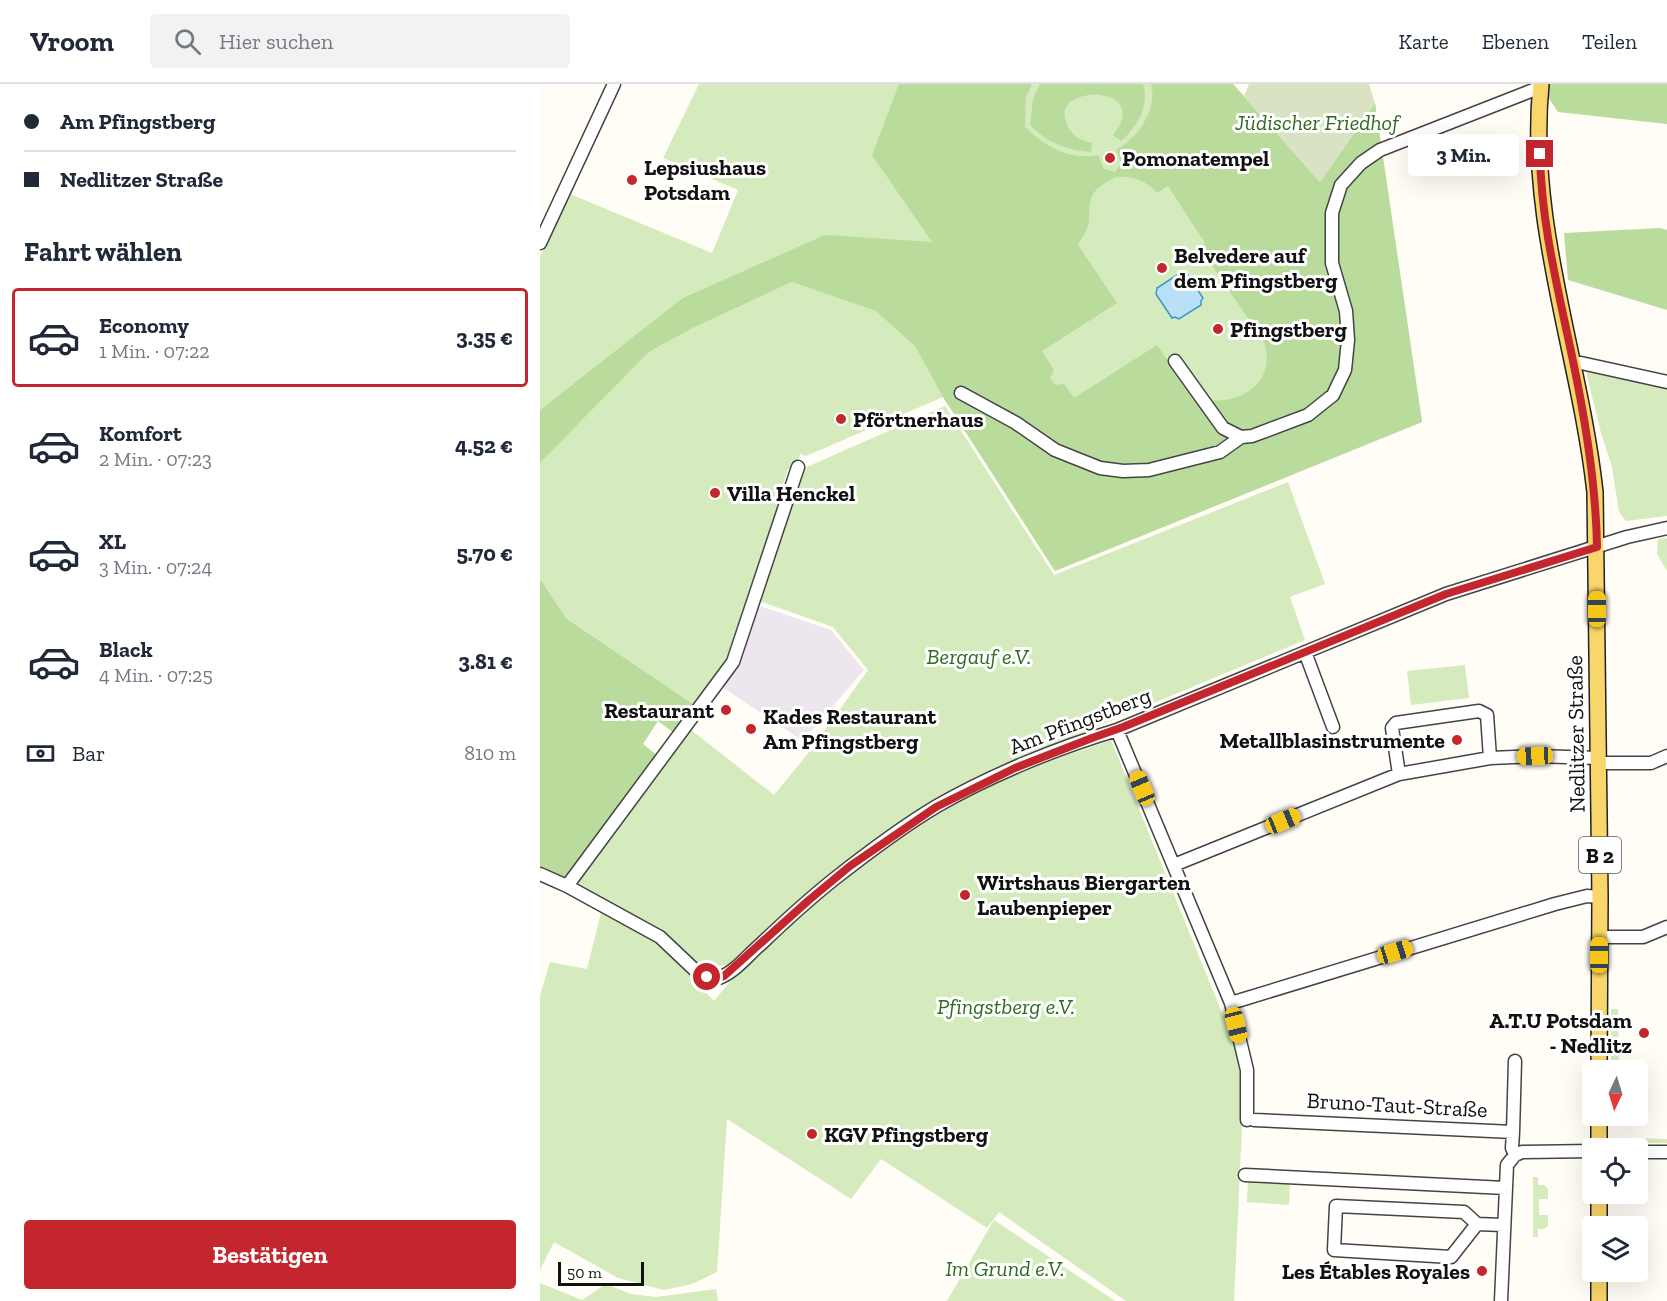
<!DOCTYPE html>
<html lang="de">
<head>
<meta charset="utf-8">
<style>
  :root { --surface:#fff; --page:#f2f2f3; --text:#1f2937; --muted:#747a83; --line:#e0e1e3; --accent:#c4262e }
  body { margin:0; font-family:"Zilla Slab",serif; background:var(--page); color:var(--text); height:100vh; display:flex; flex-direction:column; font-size:22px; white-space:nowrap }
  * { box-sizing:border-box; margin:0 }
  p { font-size:20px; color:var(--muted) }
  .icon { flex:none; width:33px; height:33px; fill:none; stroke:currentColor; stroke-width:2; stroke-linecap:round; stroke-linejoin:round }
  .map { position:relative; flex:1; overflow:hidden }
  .sheet { display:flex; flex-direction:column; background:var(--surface); width:540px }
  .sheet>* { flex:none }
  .guide { display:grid; align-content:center; height:132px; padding:0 24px; background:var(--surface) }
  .needle { width:39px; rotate:184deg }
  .controls { position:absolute; left:1042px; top:976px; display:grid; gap:12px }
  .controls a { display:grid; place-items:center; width:66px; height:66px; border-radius:6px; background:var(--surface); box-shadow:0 6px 24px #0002; font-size:30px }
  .scale { position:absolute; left:18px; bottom:15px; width:86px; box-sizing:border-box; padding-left:6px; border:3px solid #111; border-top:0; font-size:16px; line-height:21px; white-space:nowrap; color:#111; -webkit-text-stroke:4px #fff; paint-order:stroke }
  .end { position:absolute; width:27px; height:27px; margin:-14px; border:8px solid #c4262e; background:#fff; box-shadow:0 0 0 3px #fff }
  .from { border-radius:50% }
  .bubble { position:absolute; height:42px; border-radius:6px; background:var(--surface); box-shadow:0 6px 24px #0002; font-size:20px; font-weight:700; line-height:42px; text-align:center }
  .car { position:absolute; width:18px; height:36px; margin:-18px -9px; border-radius:8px; box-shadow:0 0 4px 2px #0007; background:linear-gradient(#f5c518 24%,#345 0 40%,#f5c518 0 76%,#345 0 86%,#f5c518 0) }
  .guide b { display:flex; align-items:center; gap:21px; height:57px; font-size:22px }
  .guide b+b { border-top:2px solid var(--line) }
  .guide i { width:15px; height:15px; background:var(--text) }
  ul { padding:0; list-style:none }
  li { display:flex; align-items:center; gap:18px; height:99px; margin:0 12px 9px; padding:0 12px; border:3px solid transparent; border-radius:6px }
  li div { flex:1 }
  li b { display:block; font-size:22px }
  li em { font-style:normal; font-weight:700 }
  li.active { border-color:var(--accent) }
  li>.icon { width:54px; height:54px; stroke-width:1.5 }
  h2 { padding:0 24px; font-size:27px; line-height:72px }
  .pay { display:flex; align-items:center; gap:15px; height:66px; padding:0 24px; font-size:22px }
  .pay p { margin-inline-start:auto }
  .primary-button { display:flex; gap:12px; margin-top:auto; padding:12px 24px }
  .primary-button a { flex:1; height:69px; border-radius:6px; background:var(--accent); color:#fff; font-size:24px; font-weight:700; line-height:69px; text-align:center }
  header { display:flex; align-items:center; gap:36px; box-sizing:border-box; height:84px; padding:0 30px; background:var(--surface); border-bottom:2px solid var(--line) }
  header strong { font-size:28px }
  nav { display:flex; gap:33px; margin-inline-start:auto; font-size:21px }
  .search { width:420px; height:54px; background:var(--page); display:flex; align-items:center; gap:15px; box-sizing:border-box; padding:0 21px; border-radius:6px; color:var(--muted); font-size:22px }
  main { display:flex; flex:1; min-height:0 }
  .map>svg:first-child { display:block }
  .industrial { fill:#eee6ef }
  .green { fill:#d5ebbd }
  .forest { fill:#b9dc9c; fill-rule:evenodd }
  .cemetery { fill:#d9e3c4 }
  .water { fill:#b9e0f7; stroke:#3f96cf; stroke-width:1.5 }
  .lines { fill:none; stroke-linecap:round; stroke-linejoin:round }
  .minor-casing { stroke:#444; stroke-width:15 }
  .major-casing { stroke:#222; stroke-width:18 }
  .minor { stroke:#fff; stroke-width:12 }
  .major { stroke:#f9d66b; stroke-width:15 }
  .route { stroke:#c4262e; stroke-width:8 }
  .poi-dot { fill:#c4262e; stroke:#fff; stroke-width:2 }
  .labels { text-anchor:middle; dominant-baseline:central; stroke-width:6; stroke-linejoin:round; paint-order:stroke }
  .shield { fill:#fff; stroke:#585858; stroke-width:1.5 }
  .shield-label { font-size:21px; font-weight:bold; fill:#111 }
  .park-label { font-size:22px; font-style:italic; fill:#2f6b1f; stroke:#fff }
  .poi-label { font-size:22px; font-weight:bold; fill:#111; stroke:#fff; text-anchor:start }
  .street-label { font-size:22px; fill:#111; stroke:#fff }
</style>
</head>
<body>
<header>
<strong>Vroom</strong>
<div class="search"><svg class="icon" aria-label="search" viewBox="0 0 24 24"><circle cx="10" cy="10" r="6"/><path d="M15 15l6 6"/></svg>Hier suchen</div>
<nav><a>Karte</a><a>Ebenen</a><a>Teilen</a></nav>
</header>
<main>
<section class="sheet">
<div class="guide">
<b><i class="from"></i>Am Pfingstberg</b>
<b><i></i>Nedlitzer Straße</b>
</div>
<h2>Fahrt wählen</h2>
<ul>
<li class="active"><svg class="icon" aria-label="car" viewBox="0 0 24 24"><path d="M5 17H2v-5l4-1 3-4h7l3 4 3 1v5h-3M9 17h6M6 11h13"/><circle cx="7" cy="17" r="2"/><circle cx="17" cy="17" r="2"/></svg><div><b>Economy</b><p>1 Min. · 07:22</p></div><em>3.35 €</em></li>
<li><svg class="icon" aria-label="car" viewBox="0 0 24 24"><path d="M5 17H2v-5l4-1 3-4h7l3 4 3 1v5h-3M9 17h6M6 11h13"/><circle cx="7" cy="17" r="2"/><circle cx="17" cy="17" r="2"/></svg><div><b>Komfort</b><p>2 Min. · 07:23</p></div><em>4.52 €</em></li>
<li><svg class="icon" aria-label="car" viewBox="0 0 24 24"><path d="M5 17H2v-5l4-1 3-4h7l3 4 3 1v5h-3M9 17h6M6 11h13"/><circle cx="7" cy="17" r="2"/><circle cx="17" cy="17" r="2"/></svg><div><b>XL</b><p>3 Min. · 07:24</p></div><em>5.70 €</em></li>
<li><svg class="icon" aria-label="car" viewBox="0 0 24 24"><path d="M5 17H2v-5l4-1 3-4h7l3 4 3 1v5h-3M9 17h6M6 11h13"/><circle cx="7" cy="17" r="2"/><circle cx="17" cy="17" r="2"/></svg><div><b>Black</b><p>4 Min. · 07:25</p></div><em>3.81 €</em></li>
</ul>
<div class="pay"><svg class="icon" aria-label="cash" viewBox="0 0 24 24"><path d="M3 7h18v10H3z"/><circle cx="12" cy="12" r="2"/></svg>Bar<p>810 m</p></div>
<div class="primary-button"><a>Bestätigen</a></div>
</section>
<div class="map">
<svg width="1127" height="1217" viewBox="0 0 1127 1217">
  <rect width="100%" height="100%" fill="#fffdf5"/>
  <path class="industrial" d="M214,520L291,546L324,586L263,657L182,603Z"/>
  <path class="green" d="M159,0H693L780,98L835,19L882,338L515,487L403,313L266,372L260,370L254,387L248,385L243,400L248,403L187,580L156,622L27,535L0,495V379L109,268L153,244L252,198L336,226L393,159L141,215L0,326V172L30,110L172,169L198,106L123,74Z
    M1044,280L1127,298V432L1086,437L1079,428L1072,383L1061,349Z
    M405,322L514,491L748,398L785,500L750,513L765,556L479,675L393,718L308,778L189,881L158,884L120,845L32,800L150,645L234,711L270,667L328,586L293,543L216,516L260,386Z
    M1127,454V487L1117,470L1118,455Z
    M925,581L929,614L871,621L867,587Z
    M571,656L698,968L704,999L694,1217H586L459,1128L447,1144L341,1075L311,1115L187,1035L177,1188L152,1200L124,1206L78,1194L14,1158L0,1186V912L10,878L47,885L61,829L117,858L174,917C192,894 213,875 234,855C305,788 387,729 477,690C508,677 540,667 571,656Z
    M1071,925H1078L1079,987H1071Z
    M1092,1054L1127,1055V1059H1092Z
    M993,1093H998V1101H1004L1008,1105V1115H999V1131H1008V1142L1004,1145H998V1153H993Z
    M708,1096L750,1098L749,1121L707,1118Z
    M454,1136L575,1217H407Z
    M0,1199L42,1216L66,1200L91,1210L116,1213L176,1205L178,1217H0Z"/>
  <path class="forest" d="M359,0H492L486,13L485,43C504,62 530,77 558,71L564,85L575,88L581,79L576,66C598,54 618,25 611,0H693L780,98L835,19L882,338L515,487L403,313L375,262L336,227L252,198L153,244L109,268L0,379V326L141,215L285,151L392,158L332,71ZM576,93C592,92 606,96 617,109L628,102L665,159L659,163L723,256C741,301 691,329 652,311L617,261L534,314L524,300L515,301L510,294L514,286L502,267L577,219L538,161C541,155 548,146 549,139C550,111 549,107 576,93Z
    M500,0H603C610,22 597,43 581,57L573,51C614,0 511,0 526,37C530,51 539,56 552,59L551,68C527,66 507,59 490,41L493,15Z
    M1001,0H1127V40L1018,28L1001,3Z
    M1120,144L1127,146V226L1028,196L1024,149Z
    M0,495L27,535L156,622L134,649L118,637L103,660L118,672L26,798L0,785Z"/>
  <path class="cemetery" d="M709,0H829L835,19L780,98L704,12Z"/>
  <path class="water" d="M640,189L647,190L663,214L661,217V221L639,235L635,233L632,234L616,210L617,204Z"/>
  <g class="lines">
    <defs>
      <path id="minor" d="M0,159L74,0
        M635,277L683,344L701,353L712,352L768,331L793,311L805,286L808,256L806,227L792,179V129L801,101L821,79L840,66L1001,3
        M1033,279H1041L1127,298
        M421,309L476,339L515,366L560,384L583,387L609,386L680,368L701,353
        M765,568L793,643
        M577,646L691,919L707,986V1036
        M1059,679H1111L1127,672
        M859,690L852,644L856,639L939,627L947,631L950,674
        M634,781L859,690L950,674L995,672L1059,674
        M0,790L27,802L120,853L158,889L179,894C195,888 208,871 221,860C244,838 268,816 293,796C326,770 360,744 397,722C451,691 517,664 577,646L906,510L1087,453L1127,444
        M27,802L193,578L258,383
        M1059,853H1103L1127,843
        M691,919L1015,820L1047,812L1060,813
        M714,1036L973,1048L972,1064L975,1071
        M973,1048L975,977
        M1098,1068H1127
        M705,1091L965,1104
        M937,1140L911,1173L794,1166L796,1122L924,1128L937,1140L963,1141
        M961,1217L967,1081L975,1071L982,1068L1053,1067"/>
      <path id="major" d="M1001,0C987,139 1040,272 1055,408L1060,813L1059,987
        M1059,1065V1032
        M1059,1143V1110
        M1059,1188V1217"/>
    </defs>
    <use href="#minor" class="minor-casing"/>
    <use href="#major" class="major-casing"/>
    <use href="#minor" class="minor"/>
    <use href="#major" class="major"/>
  </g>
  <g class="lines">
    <path class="route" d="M167,893L175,895L184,892L269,816L310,782L396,723L475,684L552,654L583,643L906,510L1057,463C1056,400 1046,339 1033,277C1019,209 1001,140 1000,70"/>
  </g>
  <g class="poi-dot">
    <circle cx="570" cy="74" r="6"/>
    <circle cx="92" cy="96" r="6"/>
    <circle cx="622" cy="184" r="6"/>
    <circle cx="678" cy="245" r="6"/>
    <circle cx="301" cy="335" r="6"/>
    <circle cx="175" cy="409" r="6"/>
    <circle cx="186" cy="626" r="6"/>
    <circle cx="211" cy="645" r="6"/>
    <circle cx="917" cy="656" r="6"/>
    <circle cx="425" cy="811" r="6"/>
    <circle cx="1104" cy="949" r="6"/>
    <circle cx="272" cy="1050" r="6"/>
    <circle cx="942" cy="1187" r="6"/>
  </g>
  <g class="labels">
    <rect class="shield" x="1039" y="753" width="42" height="36" rx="4.5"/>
    <g class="shield-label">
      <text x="1060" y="771">B 2</text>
    </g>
    <g class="park-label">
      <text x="777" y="38">Jüdischer Friedhof</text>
      <text x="439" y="572">Bergauf e.V.</text>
      <text x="466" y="922">Pfingstberg e.V.</text>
      <text x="465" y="1184">Im Grund e.V.</text>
    </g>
    <g class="poi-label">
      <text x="582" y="74">Pomonatempel</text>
      <text x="104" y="83">Lepsiushaus<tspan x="104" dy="25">Potsdam</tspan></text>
      <text x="634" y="171">Belvedere auf<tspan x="634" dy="25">dem Pfingstberg</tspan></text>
      <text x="690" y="245">Pfingstberg</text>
      <text x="313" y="335">Pförtnerhaus</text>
      <text x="187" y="409">Villa Henckel</text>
      <text x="174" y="626" text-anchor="end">Restaurant</text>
      <text x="223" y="632">Kades Restaurant<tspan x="223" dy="25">Am Pfingstberg</tspan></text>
      <text x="905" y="656" text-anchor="end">Metallblasinstrumente</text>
      <text x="437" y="798">Wirtshaus Biergarten<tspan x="437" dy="25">Laubenpieper</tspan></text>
      <text x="1092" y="936" text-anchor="end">A.T.U Potsdam<tspan x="1092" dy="25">- Nedlitz</tspan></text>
      <text x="284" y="1050">KGV Pfingstberg</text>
      <text x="930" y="1187" text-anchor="end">Les Étables Royales</text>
    </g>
    <g class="street-label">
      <text transform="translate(540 637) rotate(-21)">Am Pfingstberg</text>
      <text transform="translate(1036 650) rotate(-91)">Nedlitzer Straße</text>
      <text transform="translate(857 1021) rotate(3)">Bruno-Taut-Straße</text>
    </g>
  </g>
</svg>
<div class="controls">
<a><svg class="needle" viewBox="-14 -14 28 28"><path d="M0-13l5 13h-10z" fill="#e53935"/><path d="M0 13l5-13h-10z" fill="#747a83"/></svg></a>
<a><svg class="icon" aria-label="locate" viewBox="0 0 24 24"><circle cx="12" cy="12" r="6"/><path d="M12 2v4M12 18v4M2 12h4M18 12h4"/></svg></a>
<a><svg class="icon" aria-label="layers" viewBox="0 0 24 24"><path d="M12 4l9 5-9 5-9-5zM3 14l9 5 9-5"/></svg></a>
</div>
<div class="scale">50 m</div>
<i class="end from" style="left:167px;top:893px"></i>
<i class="end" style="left:1000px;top:70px"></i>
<div class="bubble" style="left:868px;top:50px;width:111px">3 Min.</div>
<i class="car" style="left:1057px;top:525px;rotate:0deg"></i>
<i class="car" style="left:995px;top:672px;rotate:268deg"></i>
<i class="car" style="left:602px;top:704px;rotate:337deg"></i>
<i class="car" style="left:743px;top:737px;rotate:68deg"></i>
<i class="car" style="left:855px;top:868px;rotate:73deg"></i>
<i class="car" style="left:1059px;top:871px;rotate:0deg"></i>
<i class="car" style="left:696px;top:941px;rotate:166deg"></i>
</div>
</main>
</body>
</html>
